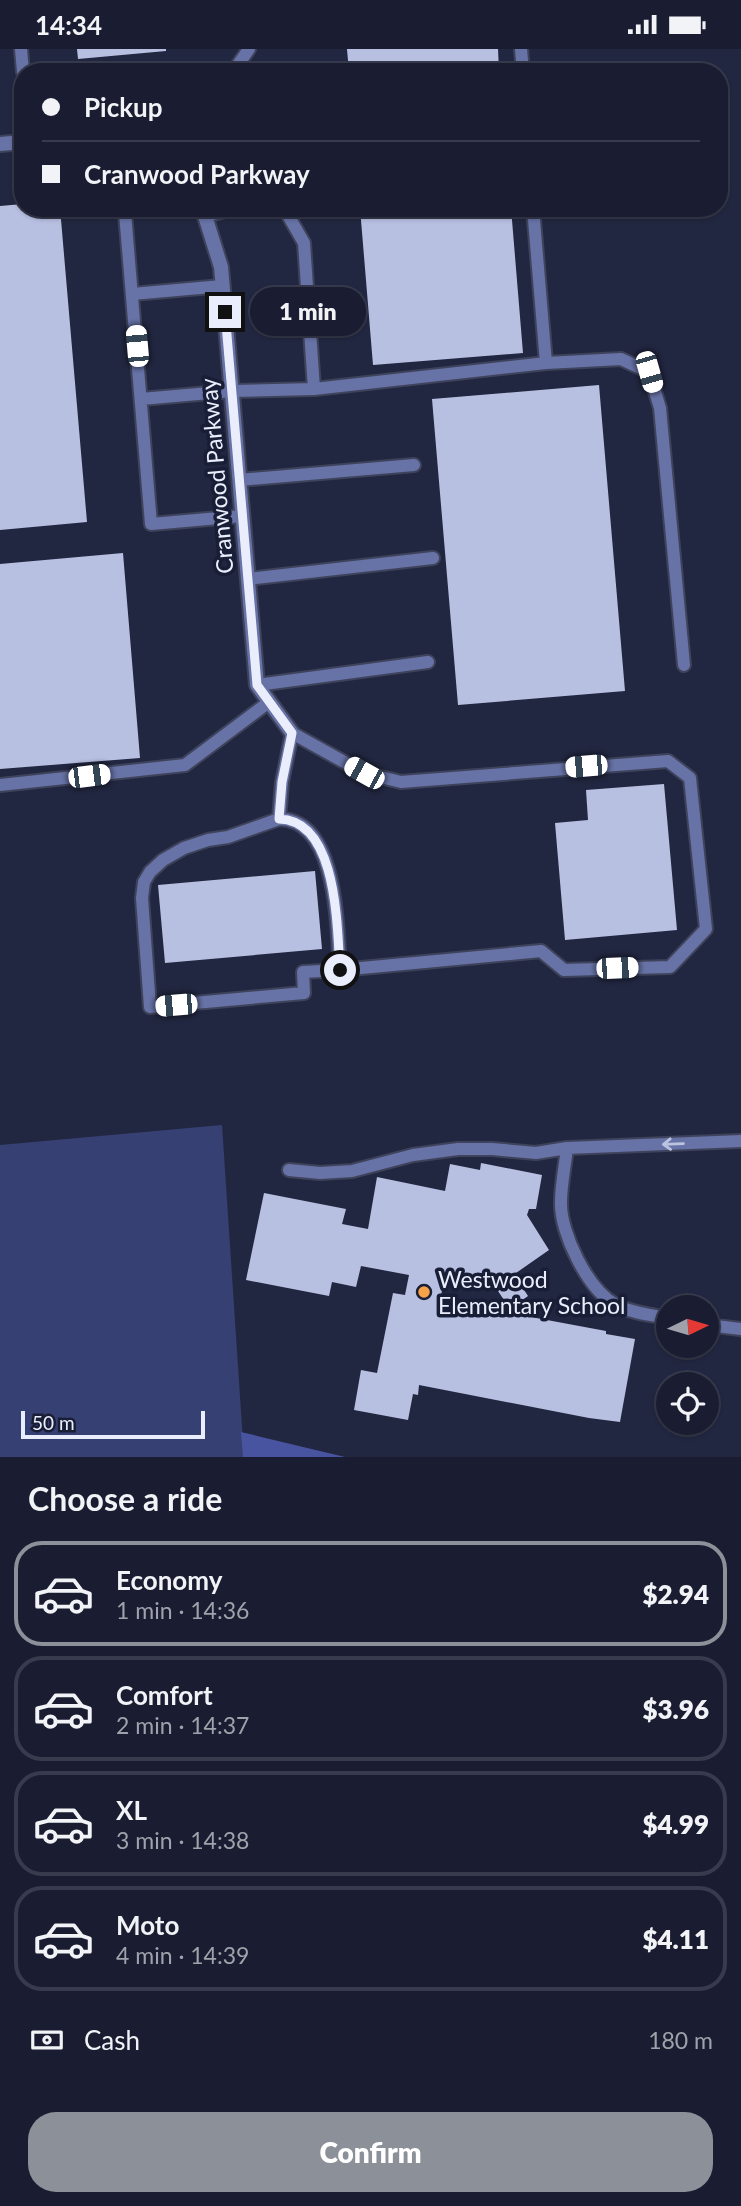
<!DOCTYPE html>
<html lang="en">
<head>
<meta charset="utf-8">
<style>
  :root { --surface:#1a1d31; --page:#232639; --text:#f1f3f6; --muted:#9fa2ab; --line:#383b4d; --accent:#8c9099 }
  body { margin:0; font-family:Lato,sans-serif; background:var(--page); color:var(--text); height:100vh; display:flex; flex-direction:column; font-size:26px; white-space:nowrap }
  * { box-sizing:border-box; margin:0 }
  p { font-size:23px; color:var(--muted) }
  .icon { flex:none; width:38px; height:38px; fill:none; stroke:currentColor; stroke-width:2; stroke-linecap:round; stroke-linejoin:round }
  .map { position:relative; height:1408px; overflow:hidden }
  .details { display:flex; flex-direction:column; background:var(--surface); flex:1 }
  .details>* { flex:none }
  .hud { position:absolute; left:14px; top:14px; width:714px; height:154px; border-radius:28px; box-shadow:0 2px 5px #0004,0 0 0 2px var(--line); display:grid; align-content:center; height:154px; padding:0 28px; background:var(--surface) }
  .needle { width:46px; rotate:85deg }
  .fabs { position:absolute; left:656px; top:1246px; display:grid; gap:14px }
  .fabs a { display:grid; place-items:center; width:63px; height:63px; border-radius:50%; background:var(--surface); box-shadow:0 2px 5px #0004,0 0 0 2px var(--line); font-size:35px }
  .scale { position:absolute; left:21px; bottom:18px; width:184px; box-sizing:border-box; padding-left:7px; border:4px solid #eaeefc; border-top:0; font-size:19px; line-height:24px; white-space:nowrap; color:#eaeefc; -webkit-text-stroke:5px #191e37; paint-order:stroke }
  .end { position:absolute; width:32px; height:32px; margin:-16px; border:9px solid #eaeefc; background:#111; box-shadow:0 0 0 4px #111 }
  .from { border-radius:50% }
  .bubble { position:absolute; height:49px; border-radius:24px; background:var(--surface); box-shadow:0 2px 5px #0004,0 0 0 2px var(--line); font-size:23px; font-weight:800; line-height:49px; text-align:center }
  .car { position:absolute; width:21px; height:42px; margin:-21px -10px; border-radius:9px; box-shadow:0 0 5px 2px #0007; background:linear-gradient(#fff 24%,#345 0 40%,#fff 0 76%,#345 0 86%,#fff 0) }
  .hud b { display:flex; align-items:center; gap:24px; height:66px; font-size:26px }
  .hud b+b { border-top:2px solid var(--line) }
  .hud i { width:18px; height:18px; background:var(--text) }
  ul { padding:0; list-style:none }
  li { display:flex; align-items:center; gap:21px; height:105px; margin:0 14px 10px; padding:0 14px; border:4px solid var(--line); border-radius:28px }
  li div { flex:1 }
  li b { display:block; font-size:26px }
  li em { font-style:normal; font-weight:800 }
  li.active { border-color:var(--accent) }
  li>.icon { width:63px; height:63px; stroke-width:1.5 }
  h2 { padding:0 28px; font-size:32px; line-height:84px }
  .pay { display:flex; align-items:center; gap:18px; height:77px; padding:0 28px; font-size:26px }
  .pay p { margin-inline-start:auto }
  .cta { display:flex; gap:14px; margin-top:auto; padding:14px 28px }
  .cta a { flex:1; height:80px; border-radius:28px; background:var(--accent); color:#fff; font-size:28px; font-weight:800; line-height:80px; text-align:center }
  .status { display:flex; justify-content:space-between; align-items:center; height:49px; padding:0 35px; background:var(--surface); direction:ltr }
  .status svg { height:19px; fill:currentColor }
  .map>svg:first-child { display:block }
  .green { fill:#374072 }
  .forest { fill:#4954a1 }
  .building { fill:#b8c0e2 }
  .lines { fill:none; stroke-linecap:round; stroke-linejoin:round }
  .service-casing { stroke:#3e435b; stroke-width:16 }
  .minor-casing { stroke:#3e435b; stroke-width:18 }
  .service { stroke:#6772a6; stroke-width:12 }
  .minor { stroke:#6772a6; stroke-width:14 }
  .oneway { stroke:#bcc3de }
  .route { stroke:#eaeefc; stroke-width:9 }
  .poi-dot { fill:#f6a247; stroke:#191e37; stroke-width:2.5 }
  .labels { text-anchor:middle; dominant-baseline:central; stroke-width:7; stroke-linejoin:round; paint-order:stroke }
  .street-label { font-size:23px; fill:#eaeefc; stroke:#191e37 }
  .poi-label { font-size:23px; fill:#eaeefc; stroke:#191e37; text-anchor:start }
</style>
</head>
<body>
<div class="status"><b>14:34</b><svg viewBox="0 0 49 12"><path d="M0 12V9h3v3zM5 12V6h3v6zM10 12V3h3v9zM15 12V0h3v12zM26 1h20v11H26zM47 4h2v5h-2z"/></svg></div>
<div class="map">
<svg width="741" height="1408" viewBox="0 0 741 1408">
  <rect width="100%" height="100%" fill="#222741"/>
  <path class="green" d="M222,1076L244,1408H0V1096Z"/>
  <path class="forest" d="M241,1383L345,1408H243Z"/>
  <path class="building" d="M77,0H166V2L78,10Z
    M347,0H498L499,23H349Z
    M23,155V159H60L87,473L0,481V157Z
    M360,159H511L523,304L373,316Z
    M599,336L625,642L458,656L432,350Z
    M123,504L140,709L0,720V515Z
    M664,735L677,881L565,891L555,774L588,771L586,741Z
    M315,822L322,900L165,914L158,836Z
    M481,1114L542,1126L536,1160H529L527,1166L549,1201L516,1224L515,1227L528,1247L510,1260L498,1242L444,1232L440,1251L606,1282V1285L635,1290L620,1373L589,1369L419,1336L418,1346L413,1345L408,1371L354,1361L361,1321L377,1324L393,1244L405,1246L409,1226L361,1217L356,1238L332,1233L329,1247L246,1231L264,1144L346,1160L342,1175L368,1180L377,1128L445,1142L450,1115L480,1121Z"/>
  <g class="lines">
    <defs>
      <path id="service" d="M21,0L23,23
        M521,0L523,23
        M233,23L249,0
        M129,159L125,164L151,475L242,467
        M284,159L304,194L314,340
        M533,159L546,314L621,310L649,323L660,359L684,616
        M205,167L237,159
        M132,245L222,237
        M141,350L232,342L314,340L546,314
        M239,431L414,416
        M248,530L433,509
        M257,636L428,613
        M292,684L364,724L401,733L668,712L690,729L706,880L670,918L564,921L541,902L340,921C337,879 338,770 279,770L282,733Z
        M0,736L185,716L269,653
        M279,770L228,788L208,791L184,799L163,811L150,823L144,833L142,849L150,958L304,944L303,923L340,921
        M289,1121L320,1124L352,1122L413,1106L458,1100H492L536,1104L567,1099
        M668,1269C651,1266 632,1264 616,1256C588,1241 560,1184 561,1153C561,1136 565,1117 567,1099L741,1092
        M707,1276L741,1280"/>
      <path id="minor" d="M0,95L23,93
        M199,159L205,167L221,218L257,636L292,684"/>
    </defs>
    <use href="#service" class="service-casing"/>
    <use href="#minor" class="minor-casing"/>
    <use href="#service" class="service"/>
    <use href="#minor" class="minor"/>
  </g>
  <defs><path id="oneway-shaft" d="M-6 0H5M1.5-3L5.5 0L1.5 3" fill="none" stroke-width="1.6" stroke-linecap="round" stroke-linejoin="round" transform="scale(1.75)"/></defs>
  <use class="oneway" href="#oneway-shaft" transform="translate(673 1095) rotate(178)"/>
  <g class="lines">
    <path class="route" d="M225,263L257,636L292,684L282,733L279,770C338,771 337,879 340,921"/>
  </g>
  <circle class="poi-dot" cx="424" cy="1243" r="7"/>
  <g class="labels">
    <g class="street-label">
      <text transform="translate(216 427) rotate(-95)">Cranwood Parkway</text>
    </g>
    <g class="poi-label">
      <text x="438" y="1230">Westwood<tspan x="438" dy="26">Elementary School</tspan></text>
    </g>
  </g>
</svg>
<div class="fabs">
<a><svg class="needle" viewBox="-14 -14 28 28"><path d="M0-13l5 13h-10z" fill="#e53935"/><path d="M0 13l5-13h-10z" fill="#9fa2ab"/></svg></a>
<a><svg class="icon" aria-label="locate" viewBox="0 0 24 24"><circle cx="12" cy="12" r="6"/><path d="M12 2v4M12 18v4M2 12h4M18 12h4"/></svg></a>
</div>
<div class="scale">50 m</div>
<i class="end from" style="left:340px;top:921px"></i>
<i class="end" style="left:225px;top:263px"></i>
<div class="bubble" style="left:250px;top:238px;width:116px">1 min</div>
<i class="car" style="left:137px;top:297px;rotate:355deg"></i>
<i class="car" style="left:649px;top:323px;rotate:164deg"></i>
<i class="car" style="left:586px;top:717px;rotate:265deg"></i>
<i class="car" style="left:364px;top:724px;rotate:299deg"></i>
<i class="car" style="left:89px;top:727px;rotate:83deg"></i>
<i class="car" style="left:617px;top:919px;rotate:88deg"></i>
<i class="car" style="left:176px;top:956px;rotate:265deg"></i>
<div class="hud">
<b><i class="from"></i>Pickup</b>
<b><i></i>Cranwood Parkway</b>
</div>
</div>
<section class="details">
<h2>Choose a ride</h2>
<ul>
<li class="active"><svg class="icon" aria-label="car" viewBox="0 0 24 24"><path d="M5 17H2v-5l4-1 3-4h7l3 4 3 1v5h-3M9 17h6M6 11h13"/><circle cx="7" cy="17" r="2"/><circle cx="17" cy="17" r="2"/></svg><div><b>Economy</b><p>1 min · 14:36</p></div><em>$2.94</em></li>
<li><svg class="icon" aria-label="car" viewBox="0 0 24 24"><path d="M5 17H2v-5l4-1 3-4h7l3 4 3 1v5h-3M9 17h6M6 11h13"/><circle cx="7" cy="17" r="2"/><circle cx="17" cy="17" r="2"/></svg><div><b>Comfort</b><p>2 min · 14:37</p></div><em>$3.96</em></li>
<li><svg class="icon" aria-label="car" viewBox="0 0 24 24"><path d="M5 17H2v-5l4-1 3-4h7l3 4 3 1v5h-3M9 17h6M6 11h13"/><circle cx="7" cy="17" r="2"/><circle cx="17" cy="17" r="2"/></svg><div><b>XL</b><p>3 min · 14:38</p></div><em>$4.99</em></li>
<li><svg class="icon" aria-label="car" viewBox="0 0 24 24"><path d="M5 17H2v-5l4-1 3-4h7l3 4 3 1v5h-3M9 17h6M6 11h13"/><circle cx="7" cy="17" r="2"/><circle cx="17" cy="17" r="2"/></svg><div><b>Moto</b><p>4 min · 14:39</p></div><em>$4.11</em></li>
</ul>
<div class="pay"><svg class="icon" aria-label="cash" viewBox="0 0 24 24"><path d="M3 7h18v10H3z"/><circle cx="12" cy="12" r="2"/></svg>Cash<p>180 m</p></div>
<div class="cta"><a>Confirm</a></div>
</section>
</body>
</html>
